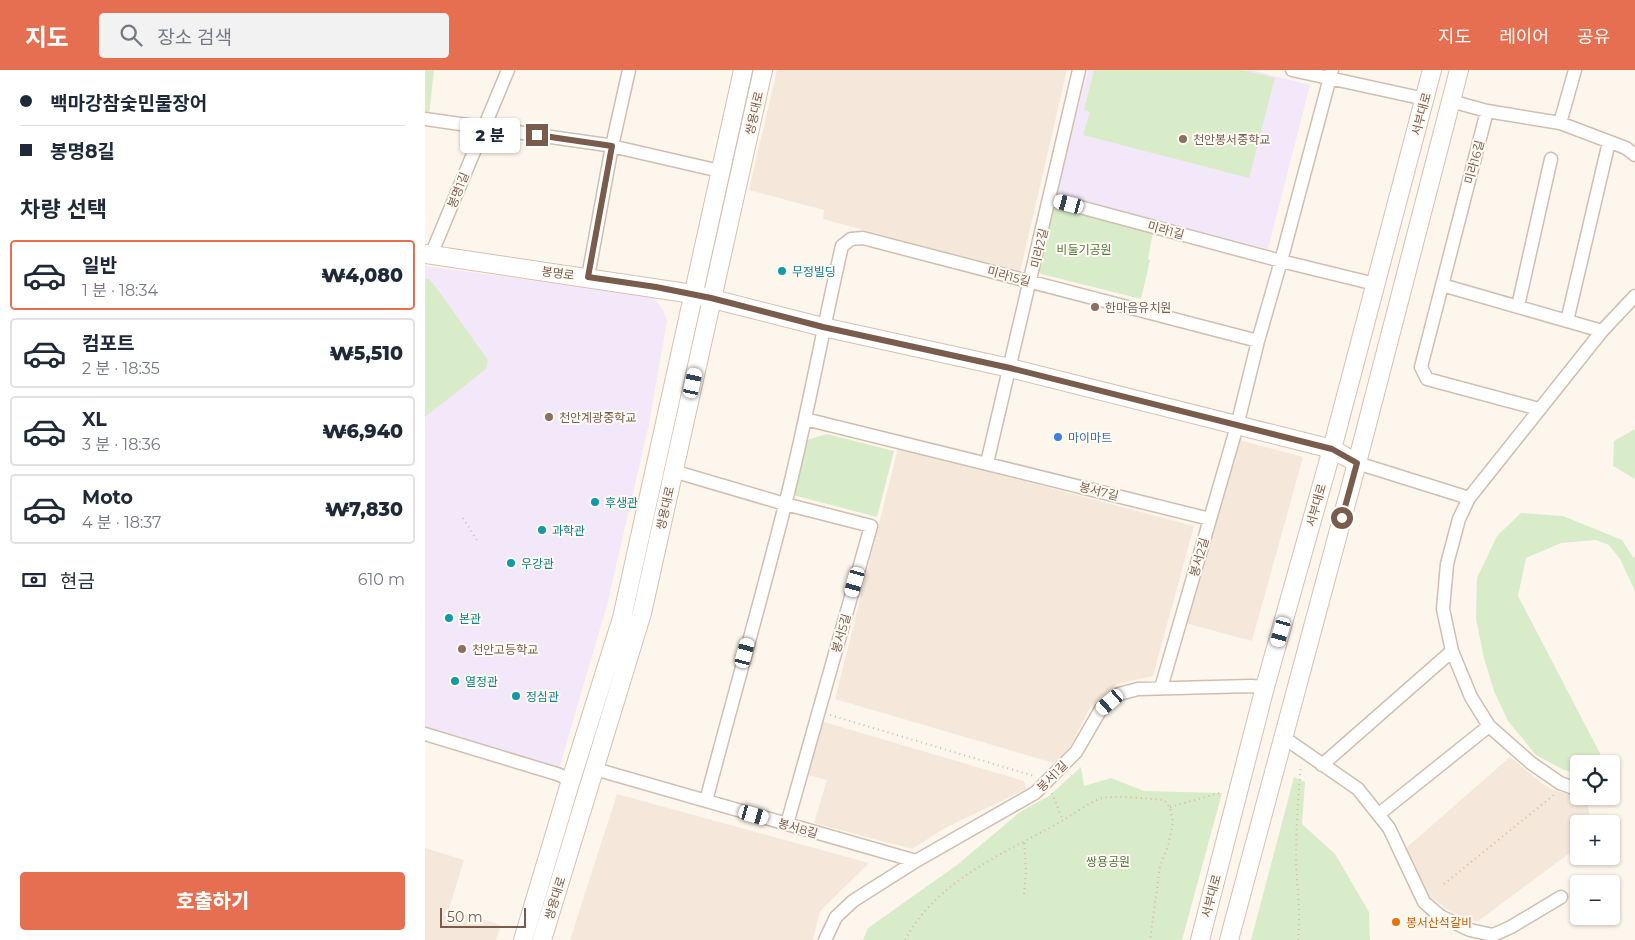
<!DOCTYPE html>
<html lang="ko">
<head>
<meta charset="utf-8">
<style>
  :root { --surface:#fff; --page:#f2f2f3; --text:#1f2937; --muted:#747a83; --line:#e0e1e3; --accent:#e76f51 }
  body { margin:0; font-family:Montserrat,"Noto Sans KR",sans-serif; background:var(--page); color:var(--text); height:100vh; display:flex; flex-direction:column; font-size:19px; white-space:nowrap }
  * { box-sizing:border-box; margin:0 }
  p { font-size:16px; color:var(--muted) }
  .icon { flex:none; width:28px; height:28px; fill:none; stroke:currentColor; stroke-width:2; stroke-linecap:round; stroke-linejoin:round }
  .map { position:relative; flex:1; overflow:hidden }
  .details { display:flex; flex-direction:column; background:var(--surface); width:425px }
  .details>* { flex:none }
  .hud { display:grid; align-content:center; height:110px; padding:0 20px; background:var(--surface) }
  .tools { position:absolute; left:1145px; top:685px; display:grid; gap:10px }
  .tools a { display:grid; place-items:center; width:50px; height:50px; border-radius:5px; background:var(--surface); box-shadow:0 1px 4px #0004; font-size:25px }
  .scale { position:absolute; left:15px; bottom:12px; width:86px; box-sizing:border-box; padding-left:5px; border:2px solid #7a5c4d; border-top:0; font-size:14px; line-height:18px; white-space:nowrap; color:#7a5c4d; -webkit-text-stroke:4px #fffaf3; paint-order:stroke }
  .end { position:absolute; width:22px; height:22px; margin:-11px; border:6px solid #7a5c4d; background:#fff; box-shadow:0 0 0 2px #fff }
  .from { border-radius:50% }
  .bubble { position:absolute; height:35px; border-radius:5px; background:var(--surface); box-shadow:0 1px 4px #0004; font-size:16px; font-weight:800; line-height:35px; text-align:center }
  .car { position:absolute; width:15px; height:30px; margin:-15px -8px; border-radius:6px; box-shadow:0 0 4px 1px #0007; background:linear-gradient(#fff 24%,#345 0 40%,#fff 0 76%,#345 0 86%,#fff 0) }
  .hud b { display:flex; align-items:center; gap:18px; height:48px; font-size:19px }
  .hud b+b { border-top:1px solid var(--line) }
  .hud i { width:12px; height:12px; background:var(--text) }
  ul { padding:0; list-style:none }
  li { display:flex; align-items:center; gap:15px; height:70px; margin:0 10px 8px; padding:0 10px; border:2px solid var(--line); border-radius:5px }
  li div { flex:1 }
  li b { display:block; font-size:19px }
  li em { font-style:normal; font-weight:800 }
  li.on { border-color:var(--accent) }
  li>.icon { width:45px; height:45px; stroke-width:1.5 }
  h2 { padding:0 20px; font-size:22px; line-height:60px }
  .pay { display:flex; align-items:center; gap:12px; height:55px; padding:0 20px; font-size:19px }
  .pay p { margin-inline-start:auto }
  .primary-button { display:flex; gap:10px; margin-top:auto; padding:10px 20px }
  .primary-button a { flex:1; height:58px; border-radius:5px; background:var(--accent); color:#fff; font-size:20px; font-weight:800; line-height:58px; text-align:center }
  header { display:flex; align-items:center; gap:30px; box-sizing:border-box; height:70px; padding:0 25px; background:var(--accent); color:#fff }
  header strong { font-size:24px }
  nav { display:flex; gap:28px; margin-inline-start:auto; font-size:18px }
  .search { width:350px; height:45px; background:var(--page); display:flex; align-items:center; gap:12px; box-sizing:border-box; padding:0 18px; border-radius:5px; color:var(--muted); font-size:19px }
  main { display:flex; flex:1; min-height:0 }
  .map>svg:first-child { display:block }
  .residential { fill:#f5e8da }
  .education { fill:#f3e8fa }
  .green { fill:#d8ecc9 }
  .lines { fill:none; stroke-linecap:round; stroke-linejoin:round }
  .street-casing { stroke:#d1beb0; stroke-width:15 }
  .secondary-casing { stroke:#d6c0b0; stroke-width:20 }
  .path { stroke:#d9b8a5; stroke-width:2; stroke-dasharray:1 4; stroke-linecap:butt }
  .street { stroke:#fff; stroke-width:12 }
  .secondary { stroke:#fff; stroke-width:18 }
  .route { stroke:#7a5c4d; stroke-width:6 }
  .education-dot { fill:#8d6e63; stroke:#fffaf3; stroke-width:2 }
  .culture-dot { fill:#0f9aa8; stroke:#fffaf3; stroke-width:2 }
  .shop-dot { fill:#3f7fe0; stroke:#fffaf3; stroke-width:2 }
  .food-dot { fill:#e8710a; stroke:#fffaf3; stroke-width:2 }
  .labels { text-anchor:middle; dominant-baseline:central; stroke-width:4; stroke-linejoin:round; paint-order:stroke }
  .street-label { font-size:12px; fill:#7a5c4d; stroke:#fffaf3 }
  .education-label { font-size:12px; fill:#785e54; stroke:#fffaf3; text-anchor:start }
  .park-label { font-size:12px; fill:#537a41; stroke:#fffaf3 }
  .culture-label { font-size:12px; fill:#0d838f; stroke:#fffaf3; text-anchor:start }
  .shop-label { font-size:12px; fill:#366cbe; stroke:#fffaf3; text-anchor:start }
  .food-label { font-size:12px; fill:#c56008; stroke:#fffaf3; text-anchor:start }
</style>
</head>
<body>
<header>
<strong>지도</strong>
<div class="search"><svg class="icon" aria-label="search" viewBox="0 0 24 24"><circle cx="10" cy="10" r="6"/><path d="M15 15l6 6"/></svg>장소 검색</div>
<nav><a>지도</a><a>레이어</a><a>공유</a></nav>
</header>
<main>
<section class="details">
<div class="hud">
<b><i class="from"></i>백마강참숯민물장어</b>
<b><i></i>봉명8길</b>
</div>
<h2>차량 선택</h2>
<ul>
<li class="on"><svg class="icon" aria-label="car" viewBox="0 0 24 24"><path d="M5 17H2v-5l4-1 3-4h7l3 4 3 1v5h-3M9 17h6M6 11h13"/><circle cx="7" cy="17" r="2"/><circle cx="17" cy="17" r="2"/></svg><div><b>일반</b><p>1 분 · 18:34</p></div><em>₩4,080</em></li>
<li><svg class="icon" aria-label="car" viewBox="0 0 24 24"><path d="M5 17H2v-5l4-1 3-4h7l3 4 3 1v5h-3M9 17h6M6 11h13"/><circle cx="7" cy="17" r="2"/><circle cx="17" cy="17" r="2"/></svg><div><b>컴포트</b><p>2 분 · 18:35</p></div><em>₩5,510</em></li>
<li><svg class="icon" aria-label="car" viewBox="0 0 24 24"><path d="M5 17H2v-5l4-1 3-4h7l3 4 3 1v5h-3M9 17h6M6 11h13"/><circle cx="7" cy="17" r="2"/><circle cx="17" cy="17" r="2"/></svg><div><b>XL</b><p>3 분 · 18:36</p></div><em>₩6,940</em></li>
<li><svg class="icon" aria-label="car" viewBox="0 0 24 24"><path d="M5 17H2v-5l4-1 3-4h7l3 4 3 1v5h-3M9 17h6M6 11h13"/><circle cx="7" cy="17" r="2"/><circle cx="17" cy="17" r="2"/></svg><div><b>Moto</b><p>4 분 · 18:37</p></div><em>₩7,830</em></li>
</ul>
<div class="pay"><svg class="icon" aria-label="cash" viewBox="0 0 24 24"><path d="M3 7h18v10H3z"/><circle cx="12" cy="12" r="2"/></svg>현금<p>610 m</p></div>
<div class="primary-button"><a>호출하기</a></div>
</section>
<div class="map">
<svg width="1210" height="870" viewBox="0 0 1210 870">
  <rect width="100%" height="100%" fill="#fdf6ec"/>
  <path class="residential" d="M352,0H642L595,202L398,149L399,140L324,120Z
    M811,369L878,387L827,571L760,553Z
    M473,378L769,456L728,606L692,614L667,634L645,677L629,693L410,629Z
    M396,651L599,711L601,719L520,758L487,779L389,753L402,710L380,704Z
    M1085,687L1119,715L1128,720L1162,728L1166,754H1154V776L1052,852L1025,841L1004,826L980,779Z
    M192,724L444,793L395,841L388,870H145Z
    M0,778L39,790L24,839L76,855L71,870H0Z"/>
  <path class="education" d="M663,0H827L885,15L843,179L630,124Z
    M0,196L228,227L238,240L242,251L224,354L182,535L134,699L0,660Z"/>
  <path class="green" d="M0,0H9L4,45L0,44Z
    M669,0H818L850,8L824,108L658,65L665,42L659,40Z
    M632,137L728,162L723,189L725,190L716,229L616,204L611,198L626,141Z
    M0,209H4L13,220L63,290L61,299L0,347Z
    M1210,359V409L1188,396L1189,371Z
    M402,364L469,381L452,447L368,425L382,370Z
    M1096,443L1138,446L1197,470L1208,487L1210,488V521L1195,489L1184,475L1171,470L1136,473L1101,488L1093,526L1179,691L1174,694H1154V704L1139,700L1111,685L1083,651L1069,621L1059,588L1051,549L1052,508L1072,466Z
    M656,697L659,716L686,708L719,721L797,723L757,870H438L443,858L532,795L595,742L624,726Z
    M869,707L880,712L877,754L910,784L944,842L945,870H826Z"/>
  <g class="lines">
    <defs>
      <path id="street" d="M867,0L1000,29
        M1026,31L1062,41
        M0,49L182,75L295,101
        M1135,53L1150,0
        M625,129L856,191L950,214
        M6,185L83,0
        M163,207L187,76L204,0
        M1017,215L1177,261
        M1093,236L1126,89
        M1142,251L1184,72
        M1114,339L1002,309L996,297L1062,41L1135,53L1201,78L1210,85
        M380,349L785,449
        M562,393L654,0
        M932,393L1044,428L1177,261L1210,226
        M248,401L360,434L446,456L362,754
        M1044,428L1034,449L1022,494L1018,539L1027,581L1046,627L1064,656L1106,693L1135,713L1154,720
        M736,618L812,356L833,271L856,191L907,0
        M0,664L132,704L146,710
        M858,667L933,719L964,758L999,832L1015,846L1045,860L1068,865L1086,857L1136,827
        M897,695L1027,581
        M170,699L491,791
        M281,731C307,632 335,534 360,435C382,349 397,262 417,176L426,169L438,168L833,271
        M954,744L1064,656
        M400,870L411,847L428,831L491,791L610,723L651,682L676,639L694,624L713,619L826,616L840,617"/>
      <path id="secondary" d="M0,184L268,224L398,257L585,298L907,379L932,393
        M98,870L146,710L197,548L318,0
        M117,870L217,543L338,0
        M775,870L840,617L907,379L1007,0
        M804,870L932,393L1034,0"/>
    </defs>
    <use href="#street" class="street-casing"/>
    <use href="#secondary" class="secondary-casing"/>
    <path class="path" d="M38,448L53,472
      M405,645L609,706
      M627,723L638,751
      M745,737L798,722
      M1019,814L1130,724
      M599,824L601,801L599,771
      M480,870C511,812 573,786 628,756C642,749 665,731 678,728C693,725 723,729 739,730L745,737L748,752L743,776L735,796L725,870
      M873,870C876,844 872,818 871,792C871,760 873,727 876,695"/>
    <use href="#street" class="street"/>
    <use href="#secondary" class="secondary"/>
  </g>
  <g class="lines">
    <path class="route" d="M112,65L187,76L163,207L231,217L286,228L398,257L585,298L907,379L932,393L917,448"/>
  </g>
  <g class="education-dot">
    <circle cx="758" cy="69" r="5"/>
    <circle cx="670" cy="237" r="5"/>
    <circle cx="124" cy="347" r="5"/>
    <circle cx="37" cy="579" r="5"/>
  </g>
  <g class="culture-dot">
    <circle cx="357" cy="201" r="5"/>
    <circle cx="170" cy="432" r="5"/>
    <circle cx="117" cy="460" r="5"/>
    <circle cx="86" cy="493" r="5"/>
    <circle cx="24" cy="548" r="5"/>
    <circle cx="30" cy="611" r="5"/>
    <circle cx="91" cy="626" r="5"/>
  </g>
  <circle class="shop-dot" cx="633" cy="367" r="5"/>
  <circle class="food-dot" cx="971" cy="852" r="5"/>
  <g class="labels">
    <g class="street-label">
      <text transform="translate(329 43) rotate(-77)">쌍용대로</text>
      <text transform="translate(996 44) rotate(-75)">서부대로</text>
      <text transform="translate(1049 92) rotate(-75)">미라16길</text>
      <text transform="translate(33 120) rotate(-68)">봉명1길</text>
      <text transform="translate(741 160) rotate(15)">미라1길</text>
      <text transform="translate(614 178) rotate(-77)">미라2길</text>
      <text transform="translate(133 203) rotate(8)">봉명로</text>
      <text transform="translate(584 206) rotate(15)">미라15길</text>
      <text transform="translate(674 421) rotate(14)">봉서7길</text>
      <text transform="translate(891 435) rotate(-74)">서부대로</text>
      <text transform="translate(240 438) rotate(-77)">쌍용대로</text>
      <text transform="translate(774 487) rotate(-74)">봉서2길</text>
      <text transform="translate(416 563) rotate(-74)">봉서5길</text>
      <text transform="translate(627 706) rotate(-45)">봉서1길</text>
      <text transform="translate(373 758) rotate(16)">봉서8길</text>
      <text transform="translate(786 826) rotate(-75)">서부대로</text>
      <text transform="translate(130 828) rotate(-73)">쌍용대로</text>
    </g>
    <g class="education-label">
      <text x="768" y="69">천안봉서중학교</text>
      <text x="680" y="237">한마음유치원</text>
      <text x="134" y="347">천안계광중학교</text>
      <text x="47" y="579">천안고등학교</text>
    </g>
    <g class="park-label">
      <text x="659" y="179">비둘기공원</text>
      <text x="683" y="791">쌍용공원</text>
    </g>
    <g class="culture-label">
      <text x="367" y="201">무정빌딩</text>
      <text x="180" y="432">후생관</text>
      <text x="127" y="460">과학관</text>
      <text x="96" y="493">우강관</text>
      <text x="34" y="548">본관</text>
      <text x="40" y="611">열정관</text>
      <text x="101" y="626">정심관</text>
    </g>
    <g class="shop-label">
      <text x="643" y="367">마이마트</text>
    </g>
    <g class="food-label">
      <text x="981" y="852">봉서산석갈비</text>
    </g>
  </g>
</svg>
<div class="tools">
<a><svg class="icon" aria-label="locate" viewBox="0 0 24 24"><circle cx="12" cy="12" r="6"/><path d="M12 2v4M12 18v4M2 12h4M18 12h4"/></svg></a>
<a>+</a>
<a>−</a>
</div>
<div class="scale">50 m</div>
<i class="end from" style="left:917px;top:448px"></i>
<i class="end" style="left:112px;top:65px"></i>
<div class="bubble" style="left:35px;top:48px;width:60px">2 분</div>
<i class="car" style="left:644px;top:134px;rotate:285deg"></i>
<i class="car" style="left:268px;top:313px;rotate:12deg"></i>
<i class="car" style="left:430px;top:512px;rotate:196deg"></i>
<i class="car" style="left:856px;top:562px;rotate:196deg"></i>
<i class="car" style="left:320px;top:583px;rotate:15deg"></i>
<i class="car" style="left:685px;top:632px;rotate:229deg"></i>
<i class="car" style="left:329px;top:745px;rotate:106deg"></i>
</div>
</main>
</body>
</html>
